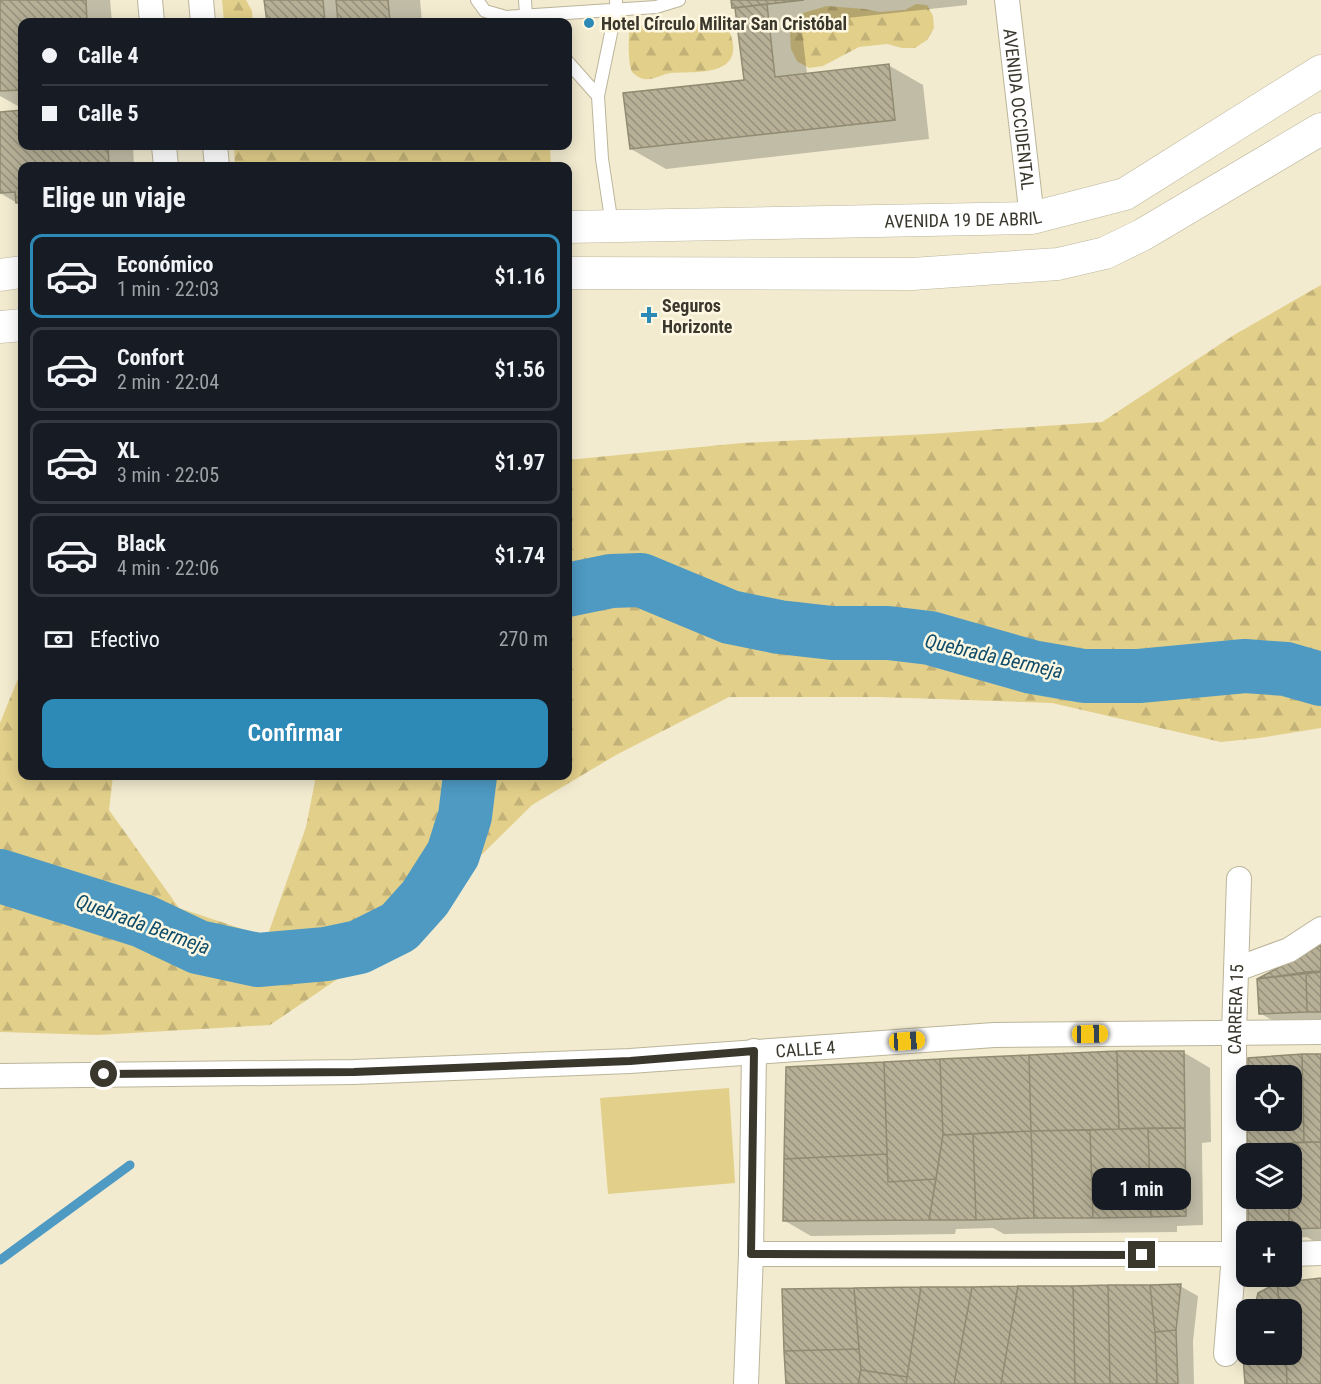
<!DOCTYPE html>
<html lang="es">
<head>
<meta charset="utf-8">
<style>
  :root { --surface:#171b24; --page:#242831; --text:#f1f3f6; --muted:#9ea1a6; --line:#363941; --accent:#2d89b5 }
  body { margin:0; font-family:"Roboto Condensed",sans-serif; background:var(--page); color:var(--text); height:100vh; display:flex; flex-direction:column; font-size:22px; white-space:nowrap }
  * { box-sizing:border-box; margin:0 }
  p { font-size:20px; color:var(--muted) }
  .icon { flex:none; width:33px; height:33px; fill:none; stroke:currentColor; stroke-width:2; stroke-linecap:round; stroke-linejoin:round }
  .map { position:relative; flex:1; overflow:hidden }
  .details { position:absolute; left:18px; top:162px; width:554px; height:618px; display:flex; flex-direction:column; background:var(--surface); border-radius:12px; box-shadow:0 3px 15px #0003 }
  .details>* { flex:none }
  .hud { position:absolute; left:18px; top:18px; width:554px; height:132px; border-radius:12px; box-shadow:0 3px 15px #0003; display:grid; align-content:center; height:132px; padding:0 24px; background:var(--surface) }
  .tools { position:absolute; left:1236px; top:1065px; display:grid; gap:12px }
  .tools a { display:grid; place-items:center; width:66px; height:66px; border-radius:12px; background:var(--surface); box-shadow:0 3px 15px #0003; font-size:30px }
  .end { position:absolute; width:27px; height:27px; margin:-14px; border:8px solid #3a372d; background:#fff; box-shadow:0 0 0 3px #fff }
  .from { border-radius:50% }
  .bubble { position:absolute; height:42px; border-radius:12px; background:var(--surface); box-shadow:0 3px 15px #0003; font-size:20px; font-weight:600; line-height:42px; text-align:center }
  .car { position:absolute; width:18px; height:36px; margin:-18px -9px; border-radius:8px; box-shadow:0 0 4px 2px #0007; background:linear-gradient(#f5c518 24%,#345 0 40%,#f5c518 0 76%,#345 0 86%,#f5c518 0) }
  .hud b { display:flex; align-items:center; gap:21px; height:57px; font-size:22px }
  .hud b+b { border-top:2px solid var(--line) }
  .hud i { width:15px; height:15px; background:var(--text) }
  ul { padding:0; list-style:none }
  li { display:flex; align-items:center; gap:18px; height:84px; margin:0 12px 9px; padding:0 12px; border:3px solid var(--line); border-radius:12px }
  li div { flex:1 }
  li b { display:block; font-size:22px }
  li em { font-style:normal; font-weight:600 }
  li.selected { border-color:var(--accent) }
  li>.icon { width:54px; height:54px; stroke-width:1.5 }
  h2 { padding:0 24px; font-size:27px; line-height:72px }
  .pay { display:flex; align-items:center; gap:15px; height:66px; padding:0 24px; font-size:22px }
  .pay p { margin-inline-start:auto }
  .action { display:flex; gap:12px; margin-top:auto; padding:12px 24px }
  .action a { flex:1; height:69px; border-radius:12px; background:var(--accent); color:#fff; font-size:24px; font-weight:600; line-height:69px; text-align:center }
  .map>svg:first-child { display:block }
  .forest { fill:url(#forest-firs) }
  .pitch { fill:#e2cf8a }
  .shadow { fill:#0003 }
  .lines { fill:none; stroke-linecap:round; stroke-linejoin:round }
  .stream { stroke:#4e9ac3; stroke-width:9 }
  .river { stroke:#4e9ac3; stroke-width:54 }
  .building { fill:url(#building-back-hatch); stroke:#918b72; stroke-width:1.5 }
  .service-casing { stroke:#bbb59b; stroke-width:14 }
  .minor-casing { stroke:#bbb59b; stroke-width:26 }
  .tertiary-casing { stroke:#bbb59b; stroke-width:33 }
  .service { stroke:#fff; stroke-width:12 }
  .minor { stroke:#fff; stroke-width:24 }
  .tertiary { stroke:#fff; stroke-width:32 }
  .route { stroke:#3a372d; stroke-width:8 }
  .poi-dot { fill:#2d89b5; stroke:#fef8e2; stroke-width:2 }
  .labels { text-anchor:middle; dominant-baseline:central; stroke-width:5; stroke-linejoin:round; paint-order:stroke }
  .poi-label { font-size:18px; font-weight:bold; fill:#3a372d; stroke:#fef8e2; text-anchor:start }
  .street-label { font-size:18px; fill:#3a372d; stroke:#fef8e2 }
  .water-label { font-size:20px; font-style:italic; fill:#0e4c69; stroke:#fef8e2 }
</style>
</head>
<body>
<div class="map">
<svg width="1321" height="1384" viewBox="0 0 1321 1384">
  <defs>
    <pattern id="forest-firs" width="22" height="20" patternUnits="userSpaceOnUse" patternTransform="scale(1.5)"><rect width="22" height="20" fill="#e2cf8a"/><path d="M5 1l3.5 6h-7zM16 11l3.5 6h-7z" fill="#c3b277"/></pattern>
    <pattern id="building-back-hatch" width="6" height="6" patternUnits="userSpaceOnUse" patternTransform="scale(1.5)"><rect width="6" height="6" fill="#b7b097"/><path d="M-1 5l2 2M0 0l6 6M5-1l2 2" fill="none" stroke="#96907c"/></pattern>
  </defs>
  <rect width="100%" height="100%" fill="#f2ebd0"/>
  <path class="forest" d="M222,0H246L252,11L253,22H224Z
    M916,4L927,5L933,16L934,28L927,40L915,48H902L887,44L859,47L823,66L809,68L797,61L791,49L790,35L794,23L803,13L827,6L865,9L879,12L905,10Z
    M718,16C727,25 731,31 733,44C737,77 692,71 671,73C662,74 652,81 644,79C639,78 635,75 632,72C628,63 628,38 630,28L644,25L672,33Z
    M234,146H550L551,166H235Z
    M1321,285V728L1259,738L1221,742L1052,703L880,697H729L616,755L532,805L458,878L373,955L270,1025L98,1035L0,1032V723L22,669V776H113L109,810L179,908L267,937L306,827L316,776H567V460L742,443L929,434L1102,422L1234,335Z"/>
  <path class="pitch" d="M729,1088L735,1183L608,1194L600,1098Z"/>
  <path class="shadow" d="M0,0H110L112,22H22V106H18L0,96Z
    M266,0H420L422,22H268Z
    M733,0H967V5L801,23L807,74L888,65L923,85L929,139L666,169L631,149L745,82L737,9L734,7Z
    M22,112V146H133L134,166H22V206L0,193V113Z
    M1321,946V1022L1278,1024L1260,1013Z
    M1117,1052H1183L1210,1068L1211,1142L1202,1143L1203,1225L1177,1226V1232L1004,1234L993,1228L956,1229L955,1234L811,1236L785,1221L787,1069Z
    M1321,1055V1243H1317L1307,1237L1292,1238V1232H1257L1250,1227L1292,1198V1154L1249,1145V1120H1292V1076Z
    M1321,1280V1384H1246V1349V1354H1292V1310Z
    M1180,1286L1198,1296L1193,1341L1194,1384H787L783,1290Z"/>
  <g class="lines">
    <path class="stream" d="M0,1260L130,1165"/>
    <path class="river" d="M567,590L611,581L641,580L730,617L779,627L832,633H888L930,638L1032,667L1084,676H1139L1245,666L1286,669L1321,679
      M0,876L143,921L198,947L258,960L326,954L359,947L399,927L425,898L453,854L465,816L470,776"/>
  </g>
  <path class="building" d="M0,0H86L87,22H22V90L0,91Z
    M264,0H323L325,22H267Z
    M336,0H388L390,22H338Z
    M731,0H804L732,8Z
    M767,4L775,77L889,64L895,120L630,149L623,93L744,80L735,8Z
    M22,110V146H108L109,166H22V202L16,203L15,192L0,193V112Z
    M1321,945V972L1257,979Z
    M1321,971V1012H1307L1306,972Z
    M1306,972L1307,1012L1259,1014L1257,979Z
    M1117,1051L1119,1129L1031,1131L1029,1055Z
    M1117,1051H1184L1185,1128L1119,1129Z
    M1302,1054H1321V1142H1304Z
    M1302,1054L1304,1142L1247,1145V1120H1292V1076H1248V1058Z
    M1029,1055L1031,1131L943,1135L940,1059Z
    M940,1059L943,1135L936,1179L888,1182L884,1062Z
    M884,1062L887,1154L784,1159L786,1067Z
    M1148,1128H1185L1186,1216L1151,1217Z
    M1148,1128L1151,1217L1093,1218L1090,1130Z
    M1090,1130L1093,1218H1034L1031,1131Z
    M1031,1131L1034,1218L976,1220L973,1134Z
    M973,1134L976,1220H929L943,1135Z
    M1321,1142V1228L1289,1229V1198H1292V1154H1287V1143Z
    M1287,1143V1154H1247V1145Z
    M887,1154L888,1182L936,1179L929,1220L783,1221L784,1159Z
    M1248,1198H1289V1229L1248,1228Z
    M1321,1278V1384H1287L1286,1354H1292V1310H1280L1277,1283Z
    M1277,1283L1280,1310H1254L1258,1293Z
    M1181,1284L1176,1330L1155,1332L1150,1285Z
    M1108,1285L1110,1384H1075L1073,1286Z
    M1108,1285H1150L1155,1332L1157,1381L1156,1384H1110Z
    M1018,1286H1073L1075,1384H1001Z
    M1018,1286L1001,1384H954L972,1287Z
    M921,1287H972L954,1384H906Z
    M921,1287L907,1377L861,1370L854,1288Z
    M854,1288L859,1349L784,1351L782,1289Z
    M1176,1330L1178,1384H1156L1157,1381L1155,1332Z
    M1246,1342V1354H1286L1287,1384H1245L1243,1356Z
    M859,1349L861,1370L858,1384H786L784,1351Z
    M861,1370L907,1377L906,1384H858Z"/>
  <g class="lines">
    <defs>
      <path id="service" d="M477,0L485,11L506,17L656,7L679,0
        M525,0L526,15L531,21
        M567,61L598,96
        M612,225L602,159L598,96L616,9V0"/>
      <g id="minor">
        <path d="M150,0L152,22"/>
        <path d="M201,0L203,22"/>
        <path id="s1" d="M1007,0L1032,218"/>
        <path d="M164,146L166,166"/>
        <path d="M215,146L217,166"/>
        <path d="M1237,969L1289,950L1321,929"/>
        <path id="s2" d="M0,1076L354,1072L630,1061L994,1035L1321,1032"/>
        <path d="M751,1254H1246"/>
        <path d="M1292,1254L1321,1253"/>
        <path id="s3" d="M1226,1354L1234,1255V1033L1239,879"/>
        <path d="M746,1384L751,1254L754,1051"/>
      </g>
      <g id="tertiary">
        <path id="s4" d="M567,227L1032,218L1125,194L1321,71"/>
        <path d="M567,273L912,274L1058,264L1105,253L1142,235L1321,129"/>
        <path d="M0,275L22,272"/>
        <path d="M0,327L22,325"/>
      </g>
    </defs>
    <use href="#service" class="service-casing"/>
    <use href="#minor" class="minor-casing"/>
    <use href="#tertiary" class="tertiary-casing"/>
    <use href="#service" class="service"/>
    <use href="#minor" class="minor"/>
    <use href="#tertiary" class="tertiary"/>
  </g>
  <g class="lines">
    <path class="route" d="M104,1074L354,1072L630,1061L754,1051L751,1254L1142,1255"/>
  </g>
  <g class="poi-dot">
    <circle cx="589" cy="23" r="6"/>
    <path d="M646 306h6v6h6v6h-6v6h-6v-6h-6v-6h6z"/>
  </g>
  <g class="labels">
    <g class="poi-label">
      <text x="601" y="23">Hotel Círculo Militar San Cristóbal</text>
      <text x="662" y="305">Seguros<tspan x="662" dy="21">Horizonte</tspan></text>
    </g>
    <g class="street-label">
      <text stroke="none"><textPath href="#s1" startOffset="110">AVENIDA OCCIDENTAL</textPath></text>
      <text stroke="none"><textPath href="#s4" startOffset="396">AVENIDA 19 DE ABRIL</textPath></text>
      <text stroke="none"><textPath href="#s3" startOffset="345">CARRERA 15</textPath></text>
      <text stroke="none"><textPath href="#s2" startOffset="806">CALLE 4</textPath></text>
    </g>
    <g class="water-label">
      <text transform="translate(994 656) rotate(13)">Quebrada Bermeja</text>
      <text transform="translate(143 924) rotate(20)">Quebrada Bermeja</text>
    </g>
  </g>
</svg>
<div class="tools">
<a><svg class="icon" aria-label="locate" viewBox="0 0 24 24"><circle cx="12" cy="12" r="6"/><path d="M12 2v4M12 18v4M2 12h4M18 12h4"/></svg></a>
<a><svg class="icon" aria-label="layers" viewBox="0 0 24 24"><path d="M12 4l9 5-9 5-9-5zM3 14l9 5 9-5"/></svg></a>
<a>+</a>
<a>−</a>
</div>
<i class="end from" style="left:104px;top:1074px"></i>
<i class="end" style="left:1142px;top:1255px"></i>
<div class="bubble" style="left:1092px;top:1168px;width:99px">1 min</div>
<i class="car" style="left:1090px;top:1034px;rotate:89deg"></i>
<i class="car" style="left:907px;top:1041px;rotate:86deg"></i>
<div class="hud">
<b><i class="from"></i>Calle 4</b>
<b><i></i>Calle 5</b>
</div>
<section class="details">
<h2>Elige un viaje</h2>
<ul>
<li class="selected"><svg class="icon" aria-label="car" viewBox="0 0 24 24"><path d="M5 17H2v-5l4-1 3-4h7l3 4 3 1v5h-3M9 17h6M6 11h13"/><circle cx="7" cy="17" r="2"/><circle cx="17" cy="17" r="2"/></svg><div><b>Económico</b><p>1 min · 22:03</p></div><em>$1.16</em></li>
<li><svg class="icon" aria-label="car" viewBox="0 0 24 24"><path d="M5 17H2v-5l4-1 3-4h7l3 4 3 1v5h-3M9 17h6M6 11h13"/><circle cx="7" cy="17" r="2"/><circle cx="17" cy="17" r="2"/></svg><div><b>Confort</b><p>2 min · 22:04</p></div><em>$1.56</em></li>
<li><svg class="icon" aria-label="car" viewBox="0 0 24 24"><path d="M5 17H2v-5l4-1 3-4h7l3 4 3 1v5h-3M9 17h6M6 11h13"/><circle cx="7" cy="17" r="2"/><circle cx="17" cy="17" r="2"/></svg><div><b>XL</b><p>3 min · 22:05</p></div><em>$1.97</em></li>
<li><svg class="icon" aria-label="car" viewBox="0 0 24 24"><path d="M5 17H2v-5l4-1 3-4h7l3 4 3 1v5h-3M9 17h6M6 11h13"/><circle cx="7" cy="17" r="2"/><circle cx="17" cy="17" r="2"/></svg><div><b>Black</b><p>4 min · 22:06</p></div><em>$1.74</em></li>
</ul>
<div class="pay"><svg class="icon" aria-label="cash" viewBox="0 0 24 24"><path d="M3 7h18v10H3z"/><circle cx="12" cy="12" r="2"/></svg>Efectivo<p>270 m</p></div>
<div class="action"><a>Confirmar</a></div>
</section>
</div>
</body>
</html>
